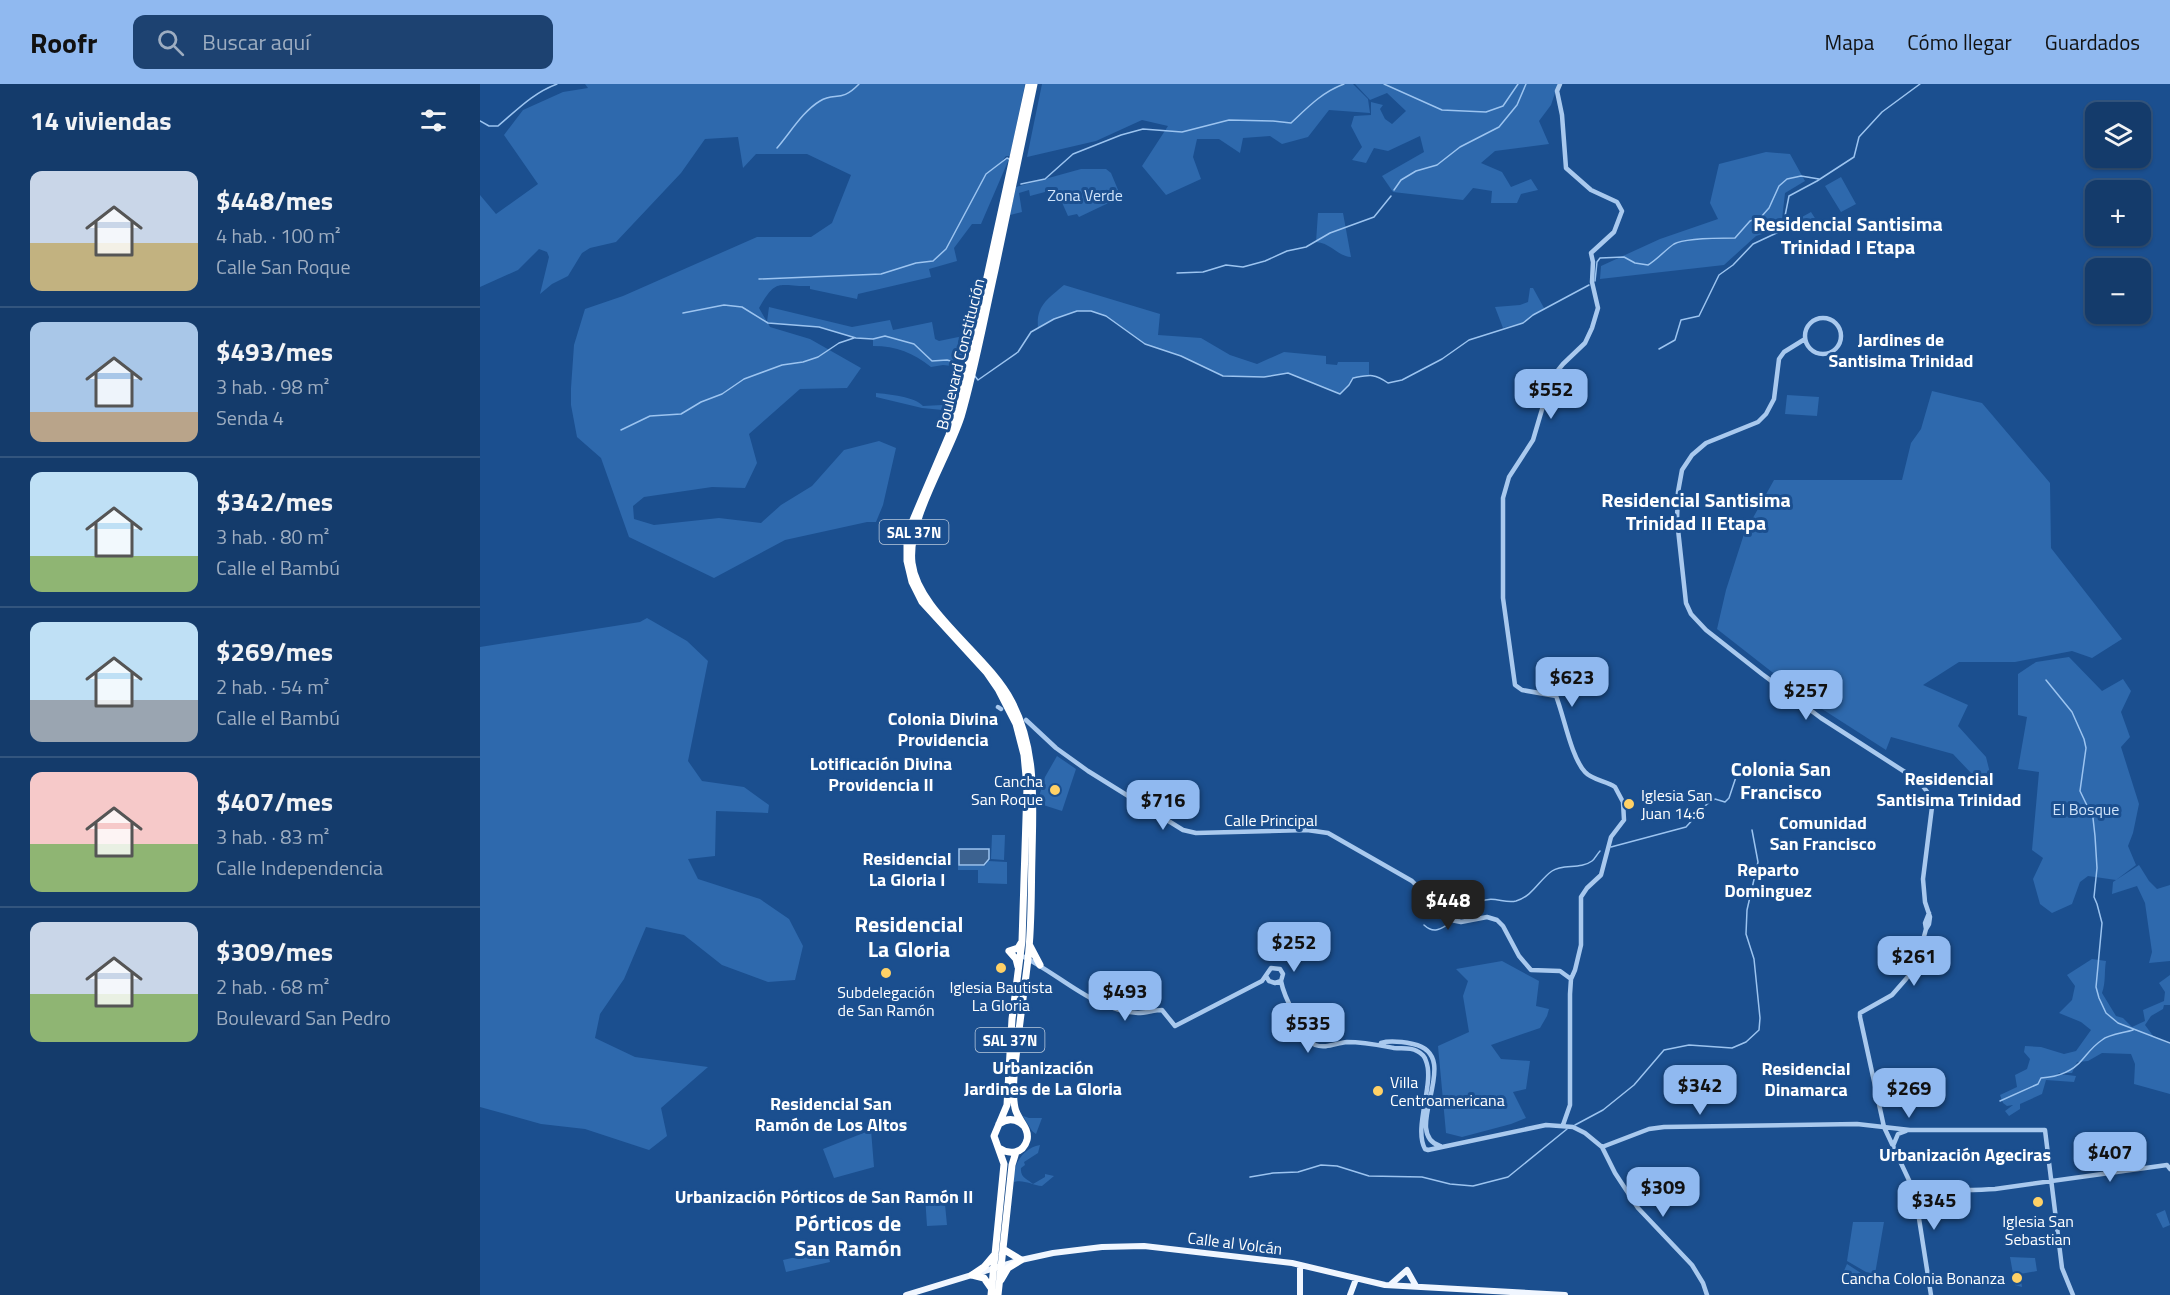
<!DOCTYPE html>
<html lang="es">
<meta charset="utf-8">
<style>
body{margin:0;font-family:"Titillium Web",sans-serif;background:#1d4271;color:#f1f3f6;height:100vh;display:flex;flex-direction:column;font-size:22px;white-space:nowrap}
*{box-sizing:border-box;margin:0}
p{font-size:20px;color:#9dadc1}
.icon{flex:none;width:33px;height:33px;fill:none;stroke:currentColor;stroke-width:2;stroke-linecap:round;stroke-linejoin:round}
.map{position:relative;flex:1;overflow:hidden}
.panel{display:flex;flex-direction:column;background:#143b6b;width:480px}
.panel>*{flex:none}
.buttons{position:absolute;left:1605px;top:18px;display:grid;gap:12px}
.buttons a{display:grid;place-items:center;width:66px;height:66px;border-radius:12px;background:#143b6b;box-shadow:0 2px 4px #0004,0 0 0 2px #33557e;font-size:30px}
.price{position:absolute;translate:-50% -51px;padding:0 14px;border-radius:12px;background:#90b9f0;color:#111;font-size:20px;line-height:39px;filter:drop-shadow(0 2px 3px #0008)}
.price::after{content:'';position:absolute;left:50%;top:36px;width:18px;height:14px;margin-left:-9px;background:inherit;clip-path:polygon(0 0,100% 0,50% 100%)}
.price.selected{background:#222;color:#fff}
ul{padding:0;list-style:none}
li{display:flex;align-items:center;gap:18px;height:150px;padding:0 30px}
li+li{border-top:2px solid #33557e}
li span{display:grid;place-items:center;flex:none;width:168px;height:120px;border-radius:12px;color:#555}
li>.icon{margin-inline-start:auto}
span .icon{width:72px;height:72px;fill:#fffc;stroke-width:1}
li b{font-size:26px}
h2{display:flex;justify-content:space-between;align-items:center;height:72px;padding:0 30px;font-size:26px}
header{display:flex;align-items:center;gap:36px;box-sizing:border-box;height:84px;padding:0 30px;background:#90b9f0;color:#111}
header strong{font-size:28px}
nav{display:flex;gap:33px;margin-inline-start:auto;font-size:21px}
.search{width:420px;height:54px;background:#1d4271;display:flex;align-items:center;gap:15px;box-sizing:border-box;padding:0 21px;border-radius:12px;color:#9dadc1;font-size:22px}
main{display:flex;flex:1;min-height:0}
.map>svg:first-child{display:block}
.green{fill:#2e69ad}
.water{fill:#3c6290;stroke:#9cc4f0;stroke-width:1.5}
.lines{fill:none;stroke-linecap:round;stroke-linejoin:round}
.stream{stroke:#9cc4f0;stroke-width:1.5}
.minor{stroke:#a9c9ee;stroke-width:4.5}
.major{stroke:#f0f6ff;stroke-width:6}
.highway{stroke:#fff;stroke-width:7}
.poi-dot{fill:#ffd166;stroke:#1b4f8f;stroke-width:2}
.labels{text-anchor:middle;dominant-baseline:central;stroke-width:6;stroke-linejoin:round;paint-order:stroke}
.shield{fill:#1b4f8f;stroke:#bbcadd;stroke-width:1.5}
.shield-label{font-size:15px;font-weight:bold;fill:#fff}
.park-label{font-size:16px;fill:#cfe3fa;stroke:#1b4f8f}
.street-label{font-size:16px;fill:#fff;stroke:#1b4f8f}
.poi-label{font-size:16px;fill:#fff;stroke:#1b4f8f}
.neighbourhood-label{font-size:18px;font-weight:bold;fill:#fff;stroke:#1b4f8f}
.quarter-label{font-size:20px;font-weight:bold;fill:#fff;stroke:#1b4f8f}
.district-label{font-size:22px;font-weight:bold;fill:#fff;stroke:#1b4f8f}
</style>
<header>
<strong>Roofr</strong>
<div class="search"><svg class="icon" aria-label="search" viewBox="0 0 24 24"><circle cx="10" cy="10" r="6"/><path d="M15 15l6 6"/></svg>Buscar aquí</div>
<nav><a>Mapa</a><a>Cómo llegar</a><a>Guardados</a></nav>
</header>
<main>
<section class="panel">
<h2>14 viviendas<svg class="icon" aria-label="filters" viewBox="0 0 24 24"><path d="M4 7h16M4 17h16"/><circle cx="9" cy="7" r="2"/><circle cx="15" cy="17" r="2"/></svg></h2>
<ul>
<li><span style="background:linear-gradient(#c9d6e8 60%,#c2b280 0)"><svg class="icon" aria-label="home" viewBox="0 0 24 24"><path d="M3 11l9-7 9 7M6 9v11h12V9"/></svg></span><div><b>$448/mes</b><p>4 hab. · 100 m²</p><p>Calle San Roque</p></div></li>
<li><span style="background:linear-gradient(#a9c7e8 75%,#b9a48a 0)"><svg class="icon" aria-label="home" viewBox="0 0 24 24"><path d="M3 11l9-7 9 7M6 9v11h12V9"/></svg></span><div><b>$493/mes</b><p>3 hab. · 98 m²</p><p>Senda 4</p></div></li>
<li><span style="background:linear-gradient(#bfe0f5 70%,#8fb573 0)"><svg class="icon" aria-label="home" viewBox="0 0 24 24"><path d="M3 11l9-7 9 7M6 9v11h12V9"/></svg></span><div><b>$342/mes</b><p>3 hab. · 80 m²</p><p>Calle el Bambú</p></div></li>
<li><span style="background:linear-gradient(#bfe0f5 65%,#9aa5b1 0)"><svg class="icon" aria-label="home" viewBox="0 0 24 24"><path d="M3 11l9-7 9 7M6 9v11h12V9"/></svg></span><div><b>$269/mes</b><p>2 hab. · 54 m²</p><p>Calle el Bambú</p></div></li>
<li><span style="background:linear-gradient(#f6c9c9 60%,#8fb573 0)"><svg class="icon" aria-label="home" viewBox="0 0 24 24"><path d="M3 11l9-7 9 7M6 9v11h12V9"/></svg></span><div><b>$407/mes</b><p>3 hab. · 83 m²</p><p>Calle Independencia</p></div></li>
<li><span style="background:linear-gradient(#c9d6e8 60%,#8fb573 0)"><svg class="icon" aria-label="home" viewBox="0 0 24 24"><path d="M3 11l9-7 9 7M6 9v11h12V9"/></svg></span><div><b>$309/mes</b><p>2 hab. · 68 m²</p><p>Boulevard San Pedro</p></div></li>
</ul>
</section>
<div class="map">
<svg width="1690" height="1211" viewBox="0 0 1690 1211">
<rect width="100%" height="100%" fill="#1b4f8f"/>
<path class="green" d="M105 0H545L530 72H526L522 77 527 74 529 75 501 140H492L474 164 477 177 449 185 451 193 378 210 377 215 330 205V202C299 203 297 192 279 224L287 238 289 223 372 243 410 236 413 246 452 238 455 255 459 257 488 251 482 283 463 281 451 283C433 269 417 262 393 262V255L376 254 339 243 288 239 290 243 330 255 381 284 367 304 320 305 269 350 277 379 265 404 232 403 164 413 153 422 154 435 174 441 239 434 281 439 301 421 332 402 364 366 399 357 416 364 403 421 396 438H387L305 456 234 494 149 453 121 374 97 353 91 321V304L94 261 105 225 143 212 277 153H331L352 139 371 91 327 70H276L263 84 258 53 225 55 201 89 136 158 110 164 102 169 88 192 72 200 60 210 69 173 67 168 59 165 38 186 0 203V111L16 130 58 100 24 51 43 26 83 8 108 4Z
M562 0H873L888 15 890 29 849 26 828 53 802 60 790 52 763 54 760 69 739 55H717L713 73 721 95 686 111 662 82 688 42 662 36 616 57 547 73Z
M875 0H1078L1071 21 1059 37 1069 60 1015 67 1001 79 1022 88 1031 103 1051 95 1058 106 1041 110 1037 119H1011L1012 107 993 104 983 116 913 108 902 92 944 68 940 52 908 67 894 64 886 79 872 76 882 63 871 42 874 32 891 31V18L903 21 900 25 905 35 912 40 926 27 907 9 890 16Z
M1286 68 1310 70 1325 97 1305 109 1301 144 1276 152 1244 181 1120 195 1121 182 1180 155 1238 135 1230 119 1239 80Z
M601 85H626L631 89 641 113 599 133 597 130 588 132 576 105 550 112 549 106 539 109 542 128 530 131 536 103Z
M1361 93 1376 120 1361 128 1345 102Z
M1331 128 1340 142 1331 148 1322 133Z
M838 129H863L871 173C857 172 851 159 836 158Z
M584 201 680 230 678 251 721 254 750 271 777 280 804 268 846 272V280L857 281 858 278H889V291L873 294 869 301 860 310 808 289 784 293 743 292 701 272 665 260 626 232 611 227H597L574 235 558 244C556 221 568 215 584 201Z
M1050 204H1053L1064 224 1042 239 1023 244 1015 223 1040 221 1048 218Z
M1452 307 1502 319 1570 399 1571 464 1642 555 1612 574 1592 567 1535 578H1479L1443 601 1488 621 1478 642 1506 673 1511 693 1491 689 1473 670 1411 653 1406 666 1328 616 1237 545 1246 506 1264 450 1294 396H1422L1431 359 1441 345Z
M396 309C408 310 436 313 443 322L462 321 474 324 473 327 442 324 396 313Z
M1307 311 1339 313 1337 332 1305 330Z
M167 534 207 557 228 577 208 677 222 697 264 703 289 721 288 729 236 727 235 772 208 775 218 795 280 815 309 835 323 862 315 896 288 898 242 881 204 851 166 843 144 895 120 930 115 954 155 973 228 983 181 1024 187 1052 169 1066 105 1045 61 1040 0 1023V563L160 538Z
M1589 573 1622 607 1643 595 1651 607 1641 628 1650 653 1641 663 1659 720 1653 749 1648 762 1656 781 1636 796 1608 792 1600 798 1592 820 1572 829 1560 820 1553 795 1563 774 1552 766 1559 688 1538 685 1547 633 1538 631V590L1556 578Z
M577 672 596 685 582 727 557 719 565 693Z
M512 751H525L524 776 511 775Z
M508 777 527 778V800L498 799V786H478V782H505Z
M1659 781 1669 797 1677 805 1690 801V877L1669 879 1672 868 1665 819 1657 802 1632 810 1633 798Z
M1612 875 1626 877C1624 889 1626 898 1622 909L1636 932 1643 934 1652 943 1665 937 1663 926 1684 917 1685 908 1679 899 1690 891V921H1684L1683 925 1671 932 1665 941 1674 953 1690 960V1010L1654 1000 1655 980 1651 970 1622 969 1608 977 1597 978 1592 989H1579L1575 992 1579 990 1596 992 1594 998 1566 996 1562 1010 1540 1020V1025L1529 1032 1525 1027 1533 1021 1527 1022 1523 1019 1520 1011 1537 1003 1535 991 1547 985 1550 975 1544 968 1545 962 1561 963 1584 970 1596 967 1611 946 1601 938 1579 929 1592 916 1595 902 1587 891Z
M1022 877 1059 897 1056 922 1069 925 1067 932 1060 944 1011 961 1021 975 1050 977 1046 1005 1033 1008 1046 1034 1031 1040 982 1053 966 1049 958 962 989 948 983 912 988 897 976 885Z
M543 1032 549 1034H562L556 1050 552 1047Z
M391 1046 394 1083 354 1094 343 1065Z
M560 1061 558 1069 544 1078 545 1081 541 1084C540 1094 548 1095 553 1100L565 1093V1090L574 1092 562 1102C552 1101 543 1095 534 1098 532 1081 543 1064 560 1061Z
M464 1110 467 1141 447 1142 445 1112Z
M1685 1126 1690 1141 1683 1144 1676 1130Z
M1373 1138H1404L1395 1190 1386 1188 1367 1177Z
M347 1166 350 1178 306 1188 303 1176Z
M1530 1173 1555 1174 1557 1187 1540 1190 1542 1203 1535 1201Z
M1367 1180 1384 1191 1377 1199 1363 1189Z"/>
<path class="water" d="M479 765H509V775L504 781H479Z"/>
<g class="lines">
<path class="stream" d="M904 0 962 26 1006 28 1023 22 1038 0
M0 37 9 42H18C38 25 53 9 77 0
M297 64C310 49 323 27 340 17 355 8 361 19 379 0
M541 100 565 95 593 70 641 51 663 45 702 48 749 36 793 37 811 39C827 24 842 8 864 0
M914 106 921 96 936 87 957 81 980 63 1019 43 1037 21 1046 0
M697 189 723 188 746 181 763 183 785 177 807 167 826 163 850 149 894 133 911 112
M279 195 401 190 436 179 453 177 466 165 506 90 527 74 529 75
M1115 197 1117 178 1120 174 1144 173 1155 179 1168 181C1178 175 1185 166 1194 160 1204 154 1242 154 1255 154L1270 137 1281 133 1289 124 1299 102 1307 95 1321 92 1339 95
M203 229 244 221 262 223 288 239 339 243 376 254 393 255 405 252 434 260 452 277 467 276 485 281
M1179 265 1195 256 1201 236 1219 232 1239 191 1253 181 1273 160 1305 145V132L1309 112 1337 97 1374 73 1379 53 1402 28 1440 0
M494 291 498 296 538 268 551 248 574 235 597 227H611L626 232 665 260 701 272 743 292 784 293 808 289 860 310 869 301 873 294C889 291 894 289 908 299L922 296 962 275 989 256 1043 239 1053 231 1109 201
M141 346 170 332 201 330 221 318 242 310 264 295 302 281 323 278 338 273 359 259 374 254
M1566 596 1592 628 1604 655 1606 664 1600 707 1613 734 1615 752 1617 784 1614 813 1617 820 1622 839 1616 903 1619 914 1626 929 1638 939 1690 959
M1131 763 1206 743 1227 720 1235 715 1245 718 1249 714 1257 690
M979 835C989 833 991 822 1000 818 1013 811 1024 820 1036 817 1053 812 1059 796 1072 787 1083 779 1100 786 1112 777 1115 775 1117 770 1120 767
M944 841C955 851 961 844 972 838
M1520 1017 1558 1000 1561 994C1576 993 1592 988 1602 976 1609 968 1613 962 1622 956 1629 950 1644 949 1653 946
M1095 1041 1123 1026 1154 1001 1184 966 1209 961 1252 964 1266 958 1279 946 1280 934 1274 875 1266 850 1267 826 1278 778 1272 746
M770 1093 793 1089 818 1088 841 1081 857 1082 889 1092 942 1093 970 1100 993 1102 1028 1093 1087 1045"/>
<path class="minor" d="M1080 0 1077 7 1082 31 1086 84 1111 106 1137 118 1142 127 1134 148 1111 169 1113 178 1112 198 1118 224 1112 244 1105 259 1083 280 1071 295 1053 356 1029 393 1023 414V514L1035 601 1042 606 1076 612C1084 632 1091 673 1105 688 1112 696 1127 697 1135 703L1143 718 1144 736 1131 753 1121 791 1107 804 1101 813V861L1095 886 1091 895 1090 910V1021L1083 1041
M1325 252a18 18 0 1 1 36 0a18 18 0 1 1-36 0Z
M1325 255 1304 268 1299 275 1294 315 1286 330 1278 338 1226 359 1212 371 1202 386 1198 408 1197 436 1206 519 1211 530 1226 546 1282 590 1341 634 1439 697 1448 709 1452 723 1443 795 1445 818 1450 833 1449 840 1446 845 1436 882 1426 895 1412 911 1380 929V933L1404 1043 1435 1109 1451 1211
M518 623 521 625
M546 636 576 664 608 687 703 746 716 749 827 746 848 749 932 797 971 836 981 838 1007 833 1017 836 1023 842 1039 872 1051 886 1080 887 1091 895
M1446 845 1445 839 1449 829
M540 871C580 890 612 926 658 929 666 929 674 926 682 926L695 942 782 897 791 884 800 885 803 890 801 897 795 899 789 897 786 892
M801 897C804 914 823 949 835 961 846 965 856 959 867 958 884 958 898 961 914 964 921 965 930 963 937 967 941 969 945 973 946 977 955 999 933 1044 945 1065L948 1066 1066 1041 1093 1043 1105 1049 1122 1063 1135 1089 1158 1124 1212 1181 1223 1199 1227 1211
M901 959C911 956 923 958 933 960 986 971 919 1049 960 1062
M1413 1062 1418 1050 1426 1047
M1122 1063 1169 1045 1184 1043 1377 1040 1430 1046H1565L1582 1184 1593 1211
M1435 1109C1462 1105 1488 1107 1515 1105L1687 1081 1690 1085"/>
<path class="major" d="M910 1201 927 1186 936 1202
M426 1211 541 1176 573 1169 622 1163 664 1162 812 1179 905 1201 1085 1211
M820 1211V1181
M870 1211 876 1195"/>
<path class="highway" d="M550 862 560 881
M538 883 536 875 529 867 538 864 541 859
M519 1040C527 1034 535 1034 543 1041
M519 1064C529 1071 543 1070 547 1056 550 1044 537 1035 535 1024 531 1005 536 975 538 955 541 928 545 901 548 875 552 840 551 805 552 771 553 719 557 666 532 618 508 571 438 528 432 479 427 436 467 376 481 333 495 285 504 235 515 186 528 124 541 62 554 0
M523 1165 541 1176
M492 1191 504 1183 515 1170
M492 1191 504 1194 511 1204
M521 1196 528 1184 541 1176
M511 1211 524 1080 514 1052 527 1021 532 935 542 857 547 703 544 671 536 640 518 605 507 589 442 518 432 498 427 477V456L430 443 469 351 482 308 549 0
M518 1211 532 1081 536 1068"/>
</g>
<g class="poi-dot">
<circle cx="575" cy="706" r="6"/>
<circle cx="1149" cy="720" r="6"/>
<circle cx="521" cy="884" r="6"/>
<circle cx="406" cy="889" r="6"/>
<circle cx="898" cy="1007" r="6"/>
<circle cx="1558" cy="1118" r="6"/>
<circle cx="1537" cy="1194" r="6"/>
</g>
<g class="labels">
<g class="shield">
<rect x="399.5" y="436" width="69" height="24" rx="4.5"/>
<rect x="495.5" y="944" width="69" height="24" rx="4.5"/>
</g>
<g class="shield-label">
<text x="434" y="448">SAL 37N</text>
<text x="530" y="956">SAL 37N</text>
</g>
<g class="park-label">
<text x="605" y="111">Zona Verde</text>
<text x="1606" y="725">El Bosque</text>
</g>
<g class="street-label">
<text transform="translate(480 270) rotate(-76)">Boulevard Constitución</text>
<text x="791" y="736">Calle Principal</text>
<text transform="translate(755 1159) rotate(7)">Calle al Volcán</text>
</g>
<g class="poi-label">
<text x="563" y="697" text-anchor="end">Cancha<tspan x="563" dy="18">San Roque</tspan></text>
<text x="1161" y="711" text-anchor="start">Iglesia San<tspan x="1161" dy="18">Juan 14:6</tspan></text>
<text x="521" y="903">Iglesia Bautista<tspan x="521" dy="18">La Gloria</tspan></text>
<text x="406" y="908">Subdelegación<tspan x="406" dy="18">de San Ramón</tspan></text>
<text x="910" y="998" text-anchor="start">Villa<tspan x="910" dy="18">Centroamericana</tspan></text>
<text x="1558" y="1137">Iglesia San<tspan x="1558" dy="18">Sebastian</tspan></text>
<text x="1525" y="1194" text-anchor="end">Cancha Colonia Bonanza</text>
</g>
<g class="neighbourhood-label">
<text x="1421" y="255">Jardines de<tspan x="1421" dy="21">Santisima Trinidad</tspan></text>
<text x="463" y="634">Colonia Divina<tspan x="463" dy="21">Providencia</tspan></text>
<text x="401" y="679">Lotificación Divina<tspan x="401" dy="21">Providencia II</tspan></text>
<text x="1469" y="694">Residencial<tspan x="1469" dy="21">Santisima Trinidad</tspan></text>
<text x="1343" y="738">Comunidad<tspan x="1343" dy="21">San Francisco</tspan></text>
<text x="427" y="774">Residencial<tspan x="427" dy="21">La Gloria I</tspan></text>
<text x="1288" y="785">Reparto<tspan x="1288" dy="21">Dominguez</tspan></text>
<text x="563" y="983">Urbanización<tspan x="563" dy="21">Jardines de La Gloria</tspan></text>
<text x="1326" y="984">Residencial<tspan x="1326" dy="21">Dinamarca</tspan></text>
<text x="351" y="1019">Residencial San<tspan x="351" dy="21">Ramón de Los Altos</tspan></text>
<text x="1485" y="1070">Urbanización Ageciras</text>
<text x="344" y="1112">Urbanización Pórticos de San Ramón II</text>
</g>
<g class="quarter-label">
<text x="1368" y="139">Residencial Santisima<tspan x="1368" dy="23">Trinidad I Etapa</tspan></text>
<text x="1216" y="415">Residencial Santisima<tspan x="1216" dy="23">Trinidad II Etapa</tspan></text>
<text x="1301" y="684">Colonia San<tspan x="1301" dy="23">Francisco</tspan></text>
</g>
<g class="district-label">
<text x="429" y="840">Residencial<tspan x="429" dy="25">La Gloria</tspan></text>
<text x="368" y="1139">Pórticos de<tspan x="368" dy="25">San Ramón</tspan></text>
</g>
</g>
</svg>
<div class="buttons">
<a><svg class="icon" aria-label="layers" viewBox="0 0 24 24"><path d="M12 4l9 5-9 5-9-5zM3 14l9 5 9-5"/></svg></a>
<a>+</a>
<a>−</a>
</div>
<b class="price" style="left:1071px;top:336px">$552</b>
<b class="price" style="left:1092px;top:624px">$623</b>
<b class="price" style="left:1326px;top:637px">$257</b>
<b class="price" style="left:683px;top:747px">$716</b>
<b class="price selected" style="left:968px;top:847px">$448</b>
<b class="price" style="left:814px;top:889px">$252</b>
<b class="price" style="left:1434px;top:903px">$261</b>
<b class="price" style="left:645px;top:938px">$493</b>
<b class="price" style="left:828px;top:970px">$535</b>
<b class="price" style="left:1220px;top:1032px">$342</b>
<b class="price" style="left:1429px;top:1035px">$269</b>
<b class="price" style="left:1630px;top:1099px">$407</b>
<b class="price" style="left:1183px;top:1134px">$309</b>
<b class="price" style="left:1454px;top:1147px">$345</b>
</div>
</main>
